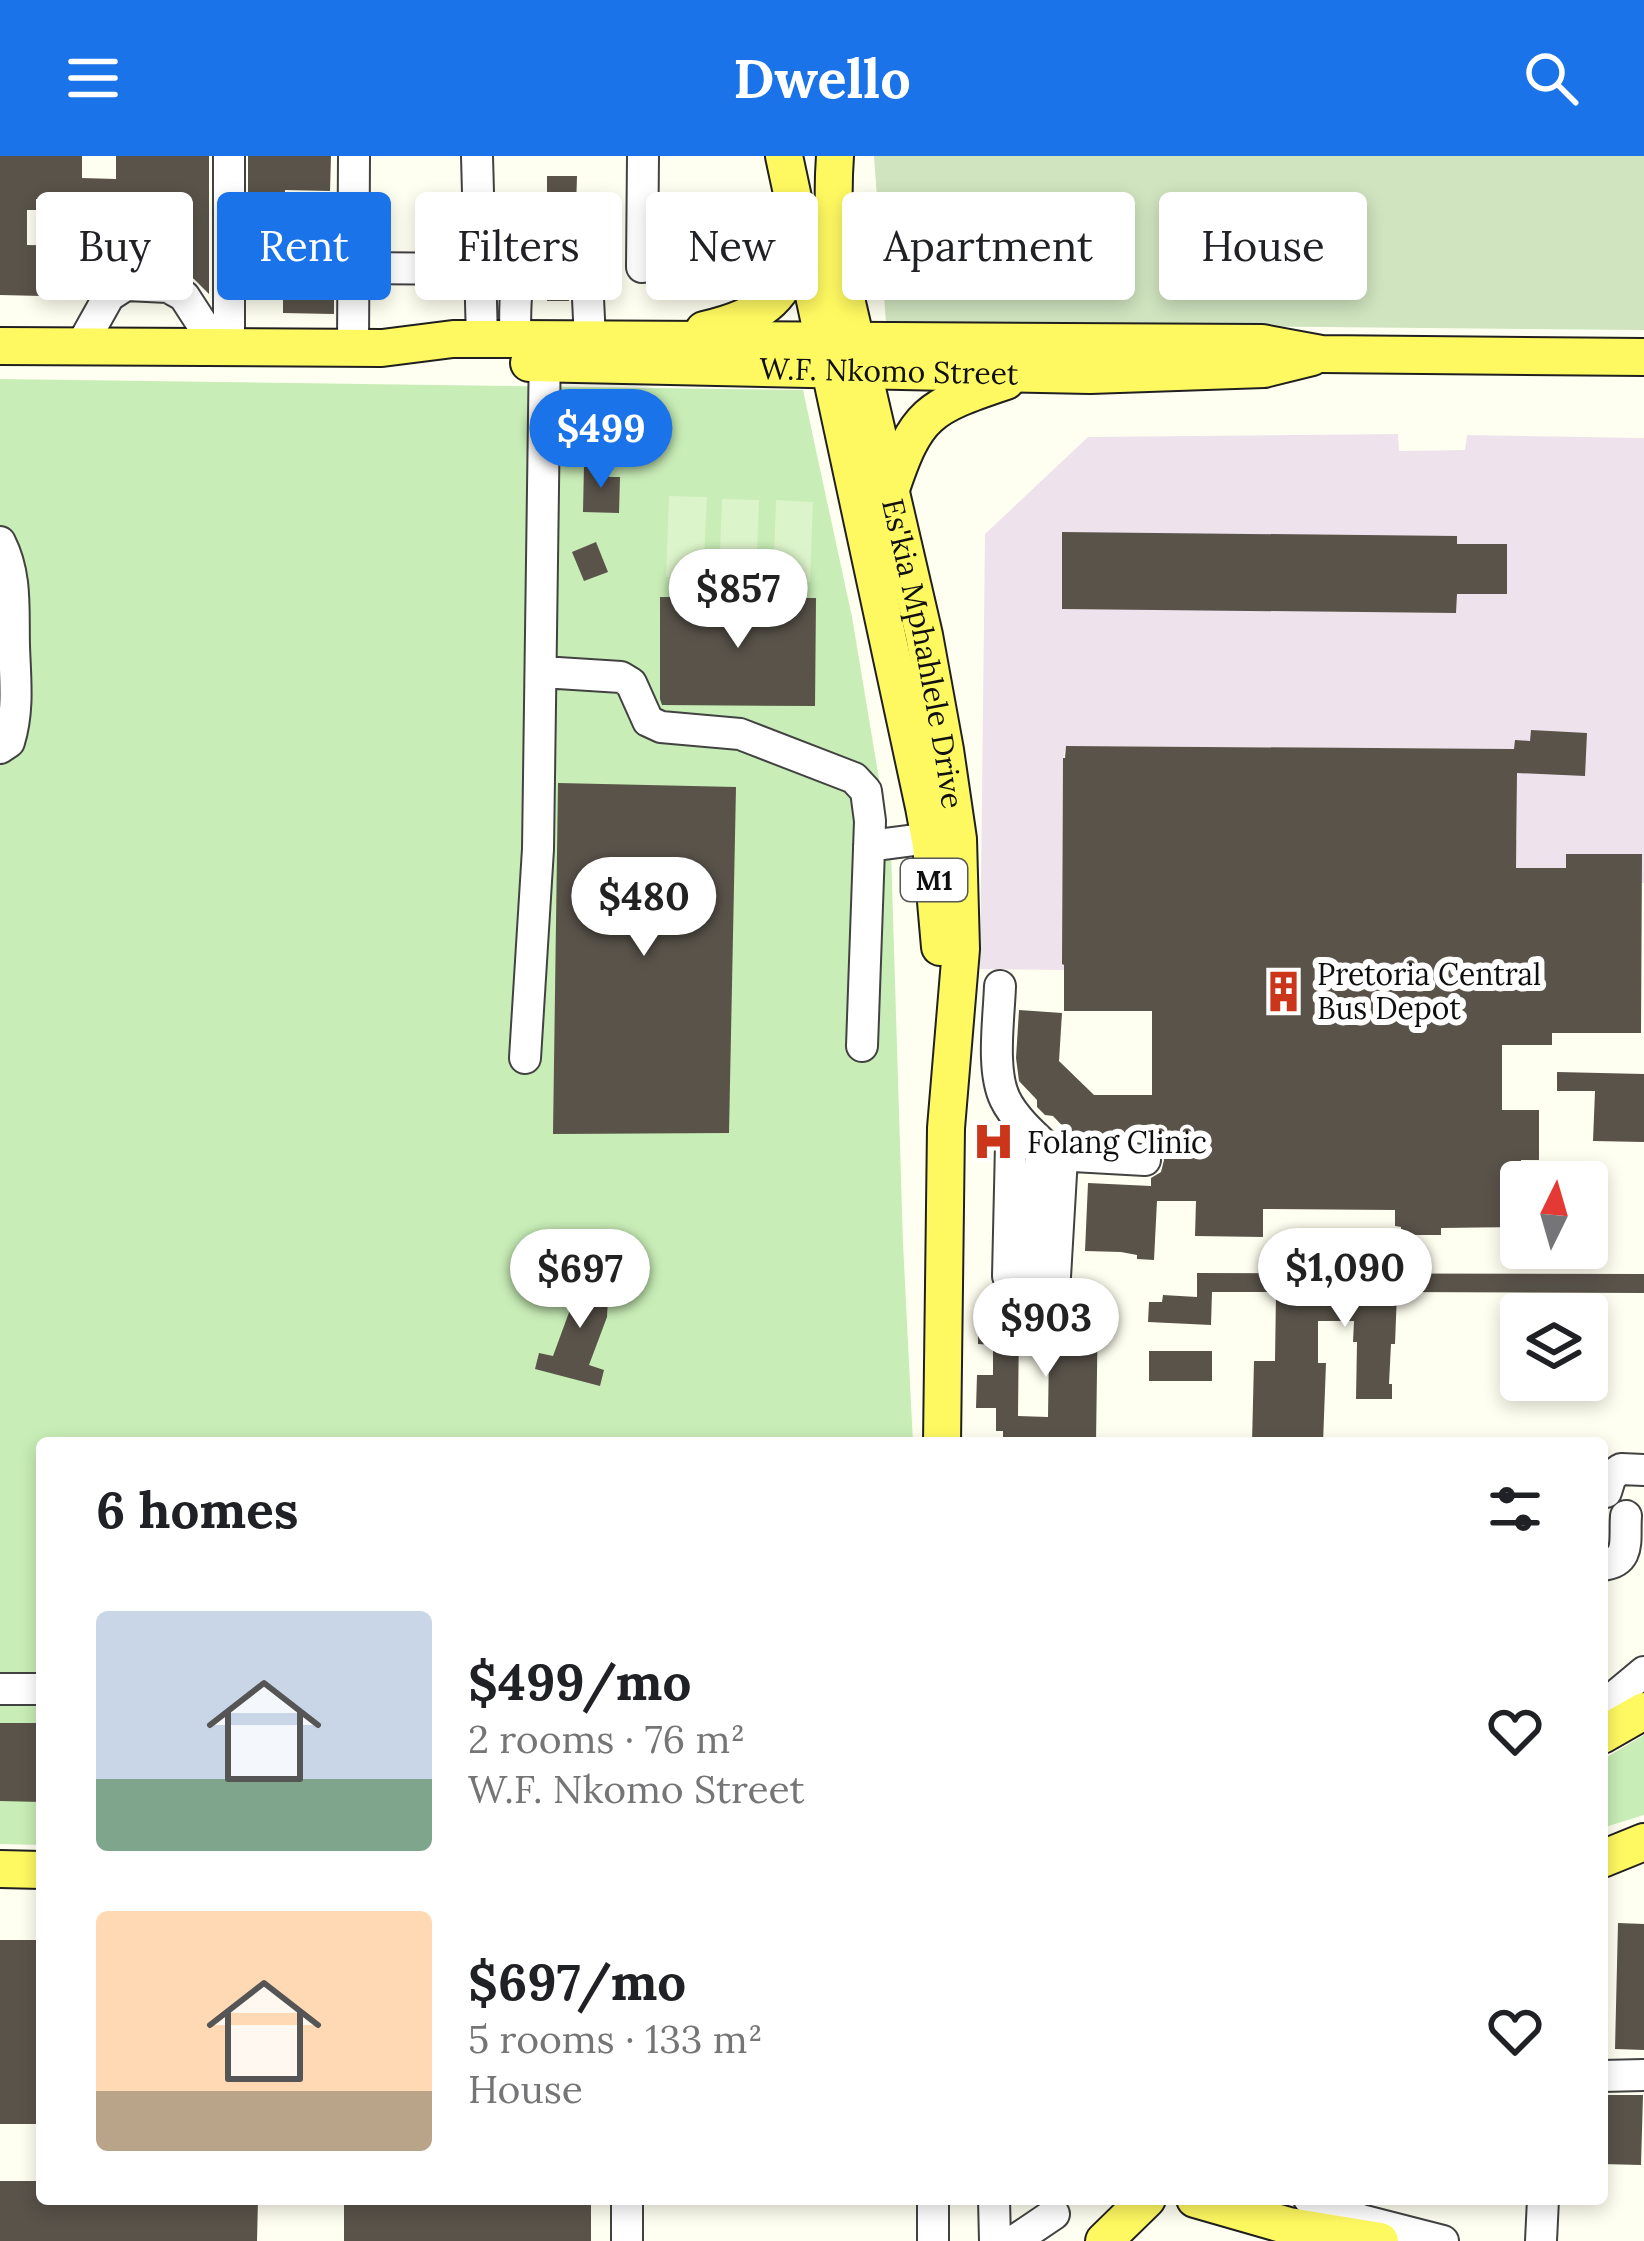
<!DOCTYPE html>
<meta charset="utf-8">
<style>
body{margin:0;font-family:Lora,serif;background:#f6f6f6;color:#202124;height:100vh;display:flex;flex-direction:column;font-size:45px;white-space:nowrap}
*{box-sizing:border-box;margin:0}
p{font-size:39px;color:#757577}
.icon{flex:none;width:66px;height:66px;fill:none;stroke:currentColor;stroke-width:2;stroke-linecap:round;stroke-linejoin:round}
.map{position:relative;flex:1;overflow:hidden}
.side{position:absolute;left:36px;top:1281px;width:1572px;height:768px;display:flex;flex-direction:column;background:#fff;border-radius:12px;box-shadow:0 6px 18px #0003}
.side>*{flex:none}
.banner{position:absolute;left:36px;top:36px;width:1572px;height:108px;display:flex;gap:24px}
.needle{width:78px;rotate:5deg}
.tools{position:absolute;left:1500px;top:1005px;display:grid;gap:24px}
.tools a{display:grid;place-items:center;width:108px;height:108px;border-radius:12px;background:#fff;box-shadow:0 6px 18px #0003;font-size:60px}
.price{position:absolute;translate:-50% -102px;padding:0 27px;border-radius:42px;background:#fff;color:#222;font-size:39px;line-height:78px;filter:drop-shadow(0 3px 6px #0008)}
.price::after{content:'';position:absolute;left:50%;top:72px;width:36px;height:27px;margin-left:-18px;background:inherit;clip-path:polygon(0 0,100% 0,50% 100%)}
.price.active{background:#1a73e8;color:#fff}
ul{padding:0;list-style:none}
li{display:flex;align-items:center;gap:36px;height:300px;padding:0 60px}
li span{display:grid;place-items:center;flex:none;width:336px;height:240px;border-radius:12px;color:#555}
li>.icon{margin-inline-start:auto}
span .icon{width:144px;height:144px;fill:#fffc;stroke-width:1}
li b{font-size:51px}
h2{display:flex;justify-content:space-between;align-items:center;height:144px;padding:0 60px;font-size:51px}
.pill{padding:0 42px;border-radius:12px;background:#fff;box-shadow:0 6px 18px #0003;font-size:42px;line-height:108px}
.pill.active{background:#1a73e8;color:#fff}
header{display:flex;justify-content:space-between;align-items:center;height:156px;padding:0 60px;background:#1a73e8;color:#fff;font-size:54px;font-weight:700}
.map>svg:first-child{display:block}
.industrial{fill:#eee3ed}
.green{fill:#c8edb6}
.cemetery{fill:#d0e4bf}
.pitch{fill:#dcf4c9}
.building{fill:#59534a;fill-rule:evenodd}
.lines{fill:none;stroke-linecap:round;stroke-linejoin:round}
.minor-casing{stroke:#424242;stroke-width:34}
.major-casing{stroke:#202020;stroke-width:40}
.minor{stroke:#fff;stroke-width:30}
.major{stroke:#fff961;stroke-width:36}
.labels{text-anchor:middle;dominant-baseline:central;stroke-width:12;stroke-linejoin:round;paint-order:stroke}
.shield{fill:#fff;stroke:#575757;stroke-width:3}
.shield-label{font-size:27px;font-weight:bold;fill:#0f0f0f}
.street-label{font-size:30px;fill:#0f0f0f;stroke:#fff}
.poi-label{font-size:30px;fill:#0f0f0f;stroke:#fff;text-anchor:start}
</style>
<header><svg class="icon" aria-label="menu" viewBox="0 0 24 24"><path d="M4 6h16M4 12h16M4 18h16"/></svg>Dwello<svg class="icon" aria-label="search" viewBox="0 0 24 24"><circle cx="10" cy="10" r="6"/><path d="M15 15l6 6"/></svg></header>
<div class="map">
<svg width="1644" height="2085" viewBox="0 0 1644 2085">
<rect width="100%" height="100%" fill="#fffff1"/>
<path class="industrial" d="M1398 278 1399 295 1465 294 1467 279 1644 282V727H1641V698H1567L1566 712H1503L1517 683V612L1504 593 1066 590 1063 603 1062 808 1064 809V814L980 813 985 378 1088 281Z"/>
<path class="green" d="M0 223 803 234 852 461 891 695 903 1087 913 1287H42V1689L0 1688Z
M1644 1579V1659L1602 1672V1604Z"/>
<path class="cemetery" d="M874 0H1644V174L886 167Z"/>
<path class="pitch" d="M669 340 707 341 703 422 666 421Z
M722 343 759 344 756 425 719 423Z
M776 344 813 346 810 426 773 425Z"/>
<path class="building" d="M0 0H82V22L116 23V0H209V138L194 123 177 114 127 110 115 113 98 124 83 141 0 139ZM36 43 83 44 82 90 27 89V54H36Z
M248 0H331L330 35 285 34 284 116 334 117V158L283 157V140H248Z
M547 20H577L576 53H612V68H598L583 63 570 67 566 81 557 68 541 67V59L504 58 505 36H547Z
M566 88 569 145H547V109L564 95Z
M584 310H609V321H620L619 357 583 356Z
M1062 376 1457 380V388H1507V438H1457L1456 457 1062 453Z
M596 386 608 416 584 425 572 396Z
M660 441 816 442 815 550 662 549 660 543Z
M1531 574 1587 577 1585 620 1517 617 1516 712H1566V698H1642L1641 877H1552V889H1502V954H1539V1004H1521V1059H1518V1071L1441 1072V1079H1401V1071L1395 1070V1054L1263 1053V1081L1195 1080 1196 1045H1157L1154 1104 1137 1103V1099L1121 1096 1085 1095 1088 1027 1151 1030V1022L1161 1016 1164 1004 1162 994 1151 986V982L1072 980 1053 960 1045 959 1037 951V944L1019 925 1016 902 1019 854 1062 857 1059 905 1094 939H1152V855H1064V809L1062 808 1063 602H1065L1066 590 1514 593 1515 584 1530 585Z
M558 627 736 631 729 977 553 978Z
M1557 916 1644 918V986L1593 985 1595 935H1557Z
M593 1113 596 1122 601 1120 608 1142 607 1161 589 1209 604 1214 600 1230 535 1213 539 1197 553 1200 571 1151 562 1123Z
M1197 1117 1644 1118V1137L1397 1136 1395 1188H1391L1389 1228H1392V1243H1356L1357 1186H1353L1354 1165H1318V1207H1326L1323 1287H1252L1254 1205H1275L1276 1136H1212L1211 1169 1148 1166 1149 1146H1162L1163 1139 1197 1141Z
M1064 1143 1098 1144 1096 1287H1003V1275H996V1252H976L977 1219H993V1189L978 1188V1163L1019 1164 1018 1260 1048 1261 1049 1193H1063Z
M1149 1195H1212V1225H1149Z
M0 1567H42V1646L0 1645Z
M1618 1767 1644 1768V1894L1615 1893Z
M0 1784H40V1968H0Z
M1602 1939H1643L1641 2009 1602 2008Z
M0 2025H42V2043H258L257 2085H0Z
M344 2043H591V2085H344Z"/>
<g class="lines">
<defs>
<path id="minor" d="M477 0 482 183
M585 82 590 183
M642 111 643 0
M354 112 479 113
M515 183C516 148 510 102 547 85
M81 190 109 140 126 129 168 131 184 140 217 191
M229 191V0
M353 192 354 0
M0 386C17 419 13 454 14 490 15 522 19 554 9 586L0 592
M542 516 621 521 631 527 648 565 661 571 740 578 854 622 866 635 870 665 862 890
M869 690 930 682
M1000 830C999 862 991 914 1005 943 1015 964 1038 983 1055 999L1145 1004
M525 902 538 693 545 189
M1008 1120 1011 989
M1033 1121 1042 987
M1055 1121 1062 1001
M1606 1336 1611 1320 1621 1313 1644 1314
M1602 1409C1632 1406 1624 1383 1626 1360
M0 1533H42
M1602 1551 1644 1516
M1602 1920 1644 1919
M994 2043 995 2085
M1309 2043 1361 2064 1443 2085
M627 2085V2043
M933 2085V2043
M1014 2085 1054 2058
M1541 2085 1543 2043"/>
<g id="major">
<path d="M784 0 924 651 931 689 940 791"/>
<path id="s1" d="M835 0C832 41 834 80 841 121L924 479 945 594 958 683 961 793 946 972 942 1287"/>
<path d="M704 174C761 161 794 141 796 77"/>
<path d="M0 190 382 192 453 183H515L1262 187 1321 198 1644 201"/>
<path id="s2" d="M529 207 1090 219 1264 213 1312 201"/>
<path d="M890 336C916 257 928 251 1006 225"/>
<path d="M1602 1579 1644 1555"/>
<path d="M1602 1703 1644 1686"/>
<path d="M0 1713 42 1714"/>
<path d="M1195 2043 1289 2070 1380 2085"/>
<path d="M1104 2085 1147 2043"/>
</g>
</defs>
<use href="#minor" class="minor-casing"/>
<use href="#major" class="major-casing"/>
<use href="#minor" class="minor"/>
<use href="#major" class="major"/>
</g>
<defs>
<symbol id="building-bare" viewBox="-9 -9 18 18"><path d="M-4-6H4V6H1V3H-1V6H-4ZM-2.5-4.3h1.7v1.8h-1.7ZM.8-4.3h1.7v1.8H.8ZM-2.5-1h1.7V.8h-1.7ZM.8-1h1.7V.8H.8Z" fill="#cb361a" stroke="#fff" stroke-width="2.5" paint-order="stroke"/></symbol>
<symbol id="hospital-bare" viewBox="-9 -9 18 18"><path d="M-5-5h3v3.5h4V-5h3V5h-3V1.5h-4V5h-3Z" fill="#cb361a" stroke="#fff" stroke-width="2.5" paint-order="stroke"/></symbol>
</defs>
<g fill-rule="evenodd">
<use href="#building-bare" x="1254" y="806" width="59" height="59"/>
<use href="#hospital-bare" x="964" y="956" width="59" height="59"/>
</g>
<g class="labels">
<rect class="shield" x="901" y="703" width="66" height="42" rx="9"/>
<g class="shield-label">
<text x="934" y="724">M1</text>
</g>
<g class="street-label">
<text stroke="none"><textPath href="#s2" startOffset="360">W.F. Nkomo Street</textPath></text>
<text stroke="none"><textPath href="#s1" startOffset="507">Es'kia Mphahlele Drive</textPath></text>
</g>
<g class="poi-label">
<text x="1317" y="818">Pretoria Central<tspan x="1317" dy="34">Bus Depot</tspan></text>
<text x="1027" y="986">Folang Clinic</text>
</g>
</g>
</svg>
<div class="tools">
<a><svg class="needle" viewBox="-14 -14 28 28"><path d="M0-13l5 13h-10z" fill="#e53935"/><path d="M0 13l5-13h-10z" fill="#757577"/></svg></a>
<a><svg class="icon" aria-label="layers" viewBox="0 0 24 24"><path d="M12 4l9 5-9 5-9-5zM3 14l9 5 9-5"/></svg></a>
</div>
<b class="price active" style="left:601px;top:335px">$499</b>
<b class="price" style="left:738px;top:495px">$857</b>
<b class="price" style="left:644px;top:803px">$480</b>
<b class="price" style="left:1345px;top:1174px">$1,090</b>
<b class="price" style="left:580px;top:1175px">$697</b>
<b class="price" style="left:1046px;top:1224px">$903</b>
<div class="banner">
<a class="pill">Buy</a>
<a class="pill active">Rent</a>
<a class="pill">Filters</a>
<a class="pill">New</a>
<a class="pill">Apartment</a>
<a class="pill">House</a>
</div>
<section class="side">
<h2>6 homes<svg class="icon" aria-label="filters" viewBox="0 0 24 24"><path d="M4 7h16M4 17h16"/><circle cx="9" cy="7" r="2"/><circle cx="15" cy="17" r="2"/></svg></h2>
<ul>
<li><span style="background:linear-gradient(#c9d6e8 70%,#7fa58c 0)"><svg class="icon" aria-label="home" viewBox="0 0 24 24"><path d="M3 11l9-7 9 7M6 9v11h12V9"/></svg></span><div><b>$499/mo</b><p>2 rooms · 76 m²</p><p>W.F. Nkomo Street</p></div><svg class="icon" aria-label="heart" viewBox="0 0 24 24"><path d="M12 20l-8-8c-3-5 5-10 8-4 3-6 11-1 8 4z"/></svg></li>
<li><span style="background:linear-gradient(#ffd9b3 75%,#b9a48a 0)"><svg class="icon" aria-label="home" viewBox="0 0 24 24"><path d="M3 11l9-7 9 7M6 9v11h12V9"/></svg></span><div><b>$697/mo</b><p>5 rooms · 133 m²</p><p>House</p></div><svg class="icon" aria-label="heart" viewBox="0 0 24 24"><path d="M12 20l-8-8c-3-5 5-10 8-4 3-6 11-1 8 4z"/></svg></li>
</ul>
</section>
</div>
